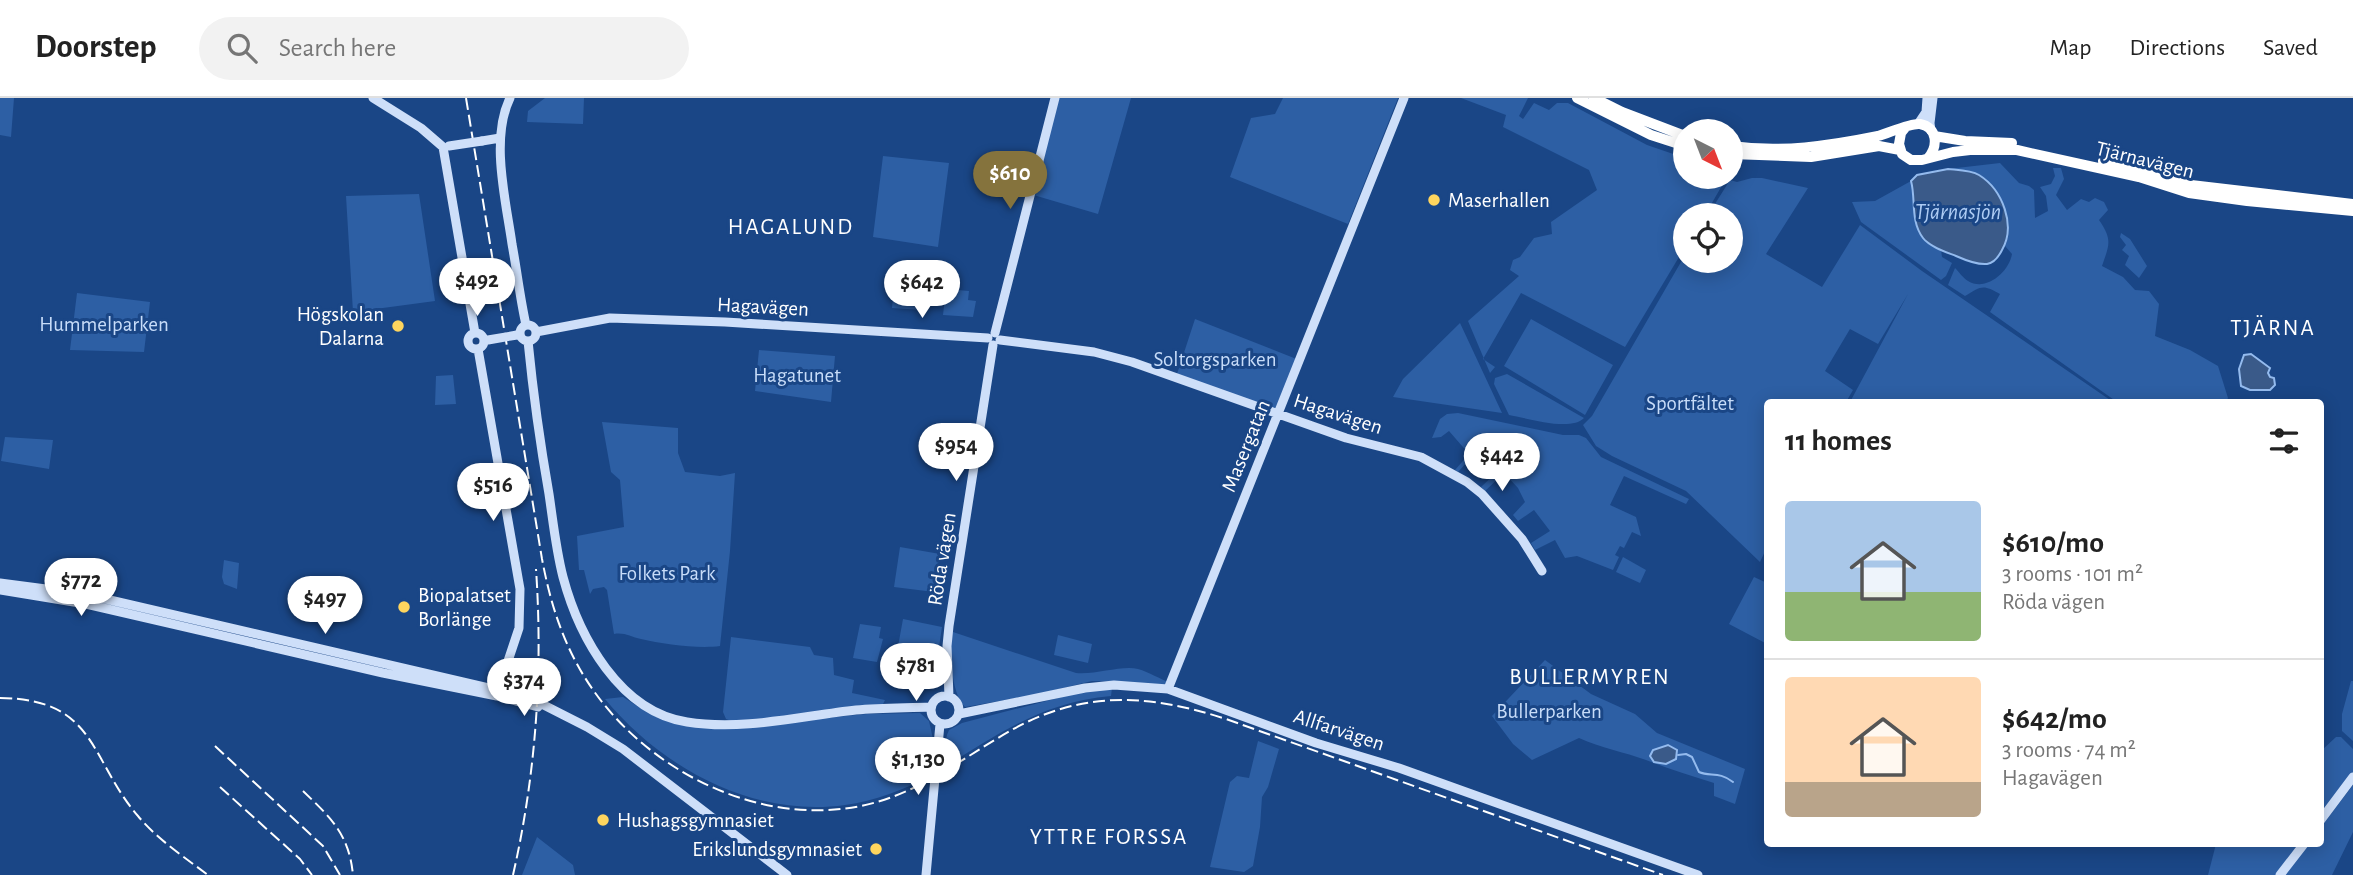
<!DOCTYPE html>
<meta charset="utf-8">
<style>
body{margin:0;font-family:"Alegreya Sans",sans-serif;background:#f2f2f2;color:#222;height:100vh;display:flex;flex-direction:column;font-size:26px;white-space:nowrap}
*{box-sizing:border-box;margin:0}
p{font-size:23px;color:#767676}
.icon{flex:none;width:38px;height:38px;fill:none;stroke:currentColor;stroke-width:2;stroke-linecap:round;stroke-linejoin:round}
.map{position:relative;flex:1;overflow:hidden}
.drawer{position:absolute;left:1764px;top:301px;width:560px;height:448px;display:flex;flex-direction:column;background:#fff;border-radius:7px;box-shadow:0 4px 18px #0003}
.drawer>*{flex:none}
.needle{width:46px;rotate:138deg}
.buttons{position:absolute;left:1673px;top:21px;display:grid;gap:14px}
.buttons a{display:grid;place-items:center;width:70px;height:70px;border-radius:50%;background:#fff;box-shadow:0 4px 18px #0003;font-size:35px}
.price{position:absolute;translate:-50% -60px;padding:0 16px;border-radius:24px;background:#fff;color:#222;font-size:23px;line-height:46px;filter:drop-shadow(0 2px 4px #0008)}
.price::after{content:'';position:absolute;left:50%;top:42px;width:21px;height:16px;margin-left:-10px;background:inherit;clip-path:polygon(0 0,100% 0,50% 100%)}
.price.active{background:#85733d;color:#fff}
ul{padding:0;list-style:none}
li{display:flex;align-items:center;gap:21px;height:175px;padding:0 21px}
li+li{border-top:2px solid #e0e0e0}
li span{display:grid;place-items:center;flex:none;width:196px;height:140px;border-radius:7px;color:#555}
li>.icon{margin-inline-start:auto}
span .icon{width:84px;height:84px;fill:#fffc;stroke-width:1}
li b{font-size:30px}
h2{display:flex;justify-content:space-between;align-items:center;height:84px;padding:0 21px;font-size:30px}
header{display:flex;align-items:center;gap:42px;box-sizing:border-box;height:98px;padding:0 35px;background:#fff;border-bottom:2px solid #e0e0e0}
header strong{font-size:33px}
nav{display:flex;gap:38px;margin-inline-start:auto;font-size:24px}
.search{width:490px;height:63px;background:#f2f2f2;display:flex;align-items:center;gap:18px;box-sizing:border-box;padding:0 24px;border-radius:38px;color:#767676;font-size:26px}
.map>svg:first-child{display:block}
.green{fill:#2d5fa4}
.water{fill:#3a5a89;stroke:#94bbee;stroke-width:2}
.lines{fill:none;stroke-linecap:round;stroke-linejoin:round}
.stream{stroke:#94bbee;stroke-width:2}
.secondary{stroke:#cedff9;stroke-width:9}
.highway{stroke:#fff;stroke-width:10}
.rail{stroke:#fff;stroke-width:2;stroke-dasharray:12 5;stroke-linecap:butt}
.secondary-bridge{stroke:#cedff9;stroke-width:9}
.poi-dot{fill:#fed55e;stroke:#1a4686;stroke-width:2.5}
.labels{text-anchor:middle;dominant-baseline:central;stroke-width:6;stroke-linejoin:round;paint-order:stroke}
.street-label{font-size:21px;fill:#fff;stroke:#1a4686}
.poi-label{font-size:21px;fill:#fff;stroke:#1a4686;text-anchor:start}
.park-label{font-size:21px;fill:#c7dcf9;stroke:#1a4686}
.water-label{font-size:23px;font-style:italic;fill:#adcbf3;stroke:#1a4686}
.neighbourhood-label{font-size:23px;letter-spacing:2px;fill:#fff;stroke:#1a4686}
</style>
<header>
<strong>Doorstep</strong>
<div class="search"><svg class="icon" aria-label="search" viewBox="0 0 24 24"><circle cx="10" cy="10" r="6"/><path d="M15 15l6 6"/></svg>Search here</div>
<nav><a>Map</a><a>Directions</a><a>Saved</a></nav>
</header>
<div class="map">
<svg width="2353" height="777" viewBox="0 0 2353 777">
<rect width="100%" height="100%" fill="#1a4686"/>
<path class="green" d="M0 0H14L11 39 0 37Z
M545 0H584L583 26 527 24 528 13Z
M1055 0H1131L1098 116 1030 96Z
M1283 0H1398L1348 126 1230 79 1251 20 1275 16Z
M1461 0H1528L1519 18 1523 21 1534 5 1549 12 1557 5H1568L1647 47 1685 60V79H1717L1724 84 1705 117H1685V149L1625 249 1521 195 1483 261 1495 269 1490 275 1468 223 1519 178 1510 172 1513 162 1520 159 1534 140 1552 136 1551 124 1597 92 1589 72 1503 29 1506 17Z
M883 58 949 65 938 149 873 139Z
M2000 65 2019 85 2029 88 2034 92 2035 120 2048 113 2046 98 2040 89 2051 86 2055 78 2053 70H2061L2064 81 2056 97 2067 112 2081 101 2089 104 2095 100 2104 104 2108 112 2099 122C2113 142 2109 147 2102 168L2123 179 2135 192 2149 193 2159 206 2155 238 2190 252 2218 268 2228 300 2226 304H2117L1990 214 2000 196C1983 186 1981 188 1965 198L1948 187 1955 170C1959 174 1963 180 1968 183 1986 194 2009 174 2012 156L2005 148C2017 126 1999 85 1976 75 1967 72 1957 72 1948 71Z
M1752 80H1762L1808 90 1766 156 1822 189 1860 127 1922 173 2113 304H1850L1908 196 1878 246 1850 231 1825 273 1853 292 1846 304H1768L1767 449 1760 464 1686 393 1612 358 1596 348 1583 327 1592 318 1685 157V163H1731V117H1708L1730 82 1737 84Z
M1911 83 1914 119 1923 140 1941 152 1942 159 1952 165 1946 178 1941 182 1861 124 1852 104 1875 103Z
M419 96 435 203 353 214 346 98Z
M2121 135 2130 141 2147 168 2139 180 2125 167 2129 158 2122 152 2126 147 2120 139Z
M895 175 925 178 922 212 892 210Z
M946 191 969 193 968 202 976 203 973 219 943 217Z
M77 195 150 204 144 254 70 252Z
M1195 221 1299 262 1279 315 1176 279Z
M1531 221 1613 267 1585 317 1504 268Z
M1460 225 1502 315 1393 299 1403 281Z
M759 252 835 258 831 304 755 293Z
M1507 276 1584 320C1571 334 1527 320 1509 317L1494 286 1495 280Z
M453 277 456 306 435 307 436 278Z
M1458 315 1563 337H1579L1586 340 1601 359 1689 401 1686 406 1624 378 1610 407 1636 419 1641 438 1632 434 1624 450 1620 448 1615 457 1619 459 1613 472 1577 458 1565 460 1555 442 1535 452 1531 445 1550 433 1534 412 1518 423 1513 417 1525 404 1518 390 1504 375 1485 393 1481 389 1498 373 1478 352 1458 374 1455 372 1469 356 1449 333 1441 339 1432 340 1440 321 1447 316Z
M602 324 678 330V355L685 374 720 378 735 375 730 453 720 548C698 551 663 546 641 541 631 539 624 534 614 536L607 492 604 489 593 491 590 496 584 472H579L577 438 624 429 620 382 611 374Z
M5 339 53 342 49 371 1 363Z
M900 449 940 456 934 494 894 489Z
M1623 459 1646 472 1640 485 1616 474Z
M224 462 239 465 237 491 224 486 222 479Z
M1754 479 1767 485V546L1729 526Z
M903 521 942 529 935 575 899 568 900 566 895 565Z
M860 526 881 529 879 540 883 541 877 564 853 560Z
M950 533 1076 575C1096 577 1122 567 1138 571 1149 574 1160 581 1170 585L1165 590 1135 584 1092 583 1034 597 965 609C950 594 951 554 950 533Z
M1058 537 1092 546 1088 565 1054 557Z
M731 539 810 549 814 557 833 560 834 577 854 582 852 595 885 602 882 608 737 625 726 621 723 614Z
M1545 562 1591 596 1635 616 1657 635 1745 671 1735 706 1714 698V685C1691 678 1669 671 1646 662 1624 654 1601 650 1579 640L1532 662 1513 646 1492 618Z
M2351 583H2353V643L2342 633V616Z
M1112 590 1111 598C1043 604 997 636 940 672L947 637 949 632 962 625 1073 596Z
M623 599C655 620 674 629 712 630L867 616 920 615 929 623 933 641 930 678C903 692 875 703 845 707 753 720 662 670 605 601Z
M2336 639H2341L2353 651V674L2321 719V653Z
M1258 643 1279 651 1268 689 1262 699 1260 729 1253 768 1244 774 1210 769 1230 684 1237 678 1249 680Z
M2353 687V734L2332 777H2284L2307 746H2320L2321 729Z
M537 739 573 767 575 777H522Z
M2216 746H2301L2278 777H2208Z"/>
<path class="water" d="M1948 71C1957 72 1971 72 1979 77 2003 92 2016 128 2002 152 1999 158 1994 165 1987 166 1977 167 1965 162 1956 158 1946 154 1930 149 1923 140 1910 123 1916 101 1911 83L1917 77Z
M2251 256 2270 270 2268 275 2270 279 2274 280 2275 287 2270 292H2250L2241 288 2239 271 2244 257Z
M1668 647 1677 652 1676 661 1666 666 1654 664 1650 658 1653 652Z"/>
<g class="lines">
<path class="stream" d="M1678 657 1686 656 1692 659 1699 674C1710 679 1719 673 1733 684"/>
<path class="secondary" d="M373 0 421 30 443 49 475 235
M510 0C490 41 506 103 512 146 517 173 520 200 526 227
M1918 26 1926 14 1927 0
M1931 33 1930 25 1933 0
M482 43 500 40
M520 235a8 8 0 1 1 16 0a8 8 0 1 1-16 0Z
M536 234 610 220 725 224 988 240
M468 243a8 8 0 1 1 16 0a8 8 0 1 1-16 0Z
M995 235 1055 0
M1000 242 1094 254 1132 264 1346 340 1421 359 1467 384 1482 396 1522 441 1542 473
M528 243C533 294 540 345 549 396 553 423 556 452 563 479 579 539 620 614 687 624 743 633 801 618 856 612 880 610 905 610 930 609
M478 251 520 491 519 530 497 596
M0 485 84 496 528 599 587 629 623 651 787 777
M0 492 86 506 383 575 497 598 538 609
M1168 591 1404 0
M931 612a14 14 0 1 1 28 0a14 14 0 1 1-28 0Z
M949 599 947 548 949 528 993 247
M959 616 1085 590 1114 587 1168 591 1316 645 1399 670 1698 777
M2320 723 2353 679
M926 777 940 626
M2280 777 2304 746"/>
<path class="highway" d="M1577 0 1651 37 1685 48
M1594 0 1622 14 1685 38
M1905 30 1901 35 1899 46 1902 56 1911 62H1922L1953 54 1970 52H2017L2139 79 2189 95 2247 103 2353 113
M1934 38 1965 43 2012 45
M1731 48C1781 55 1829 48 1878 38 1889 35 1910 25 1920 26 1938 29 1938 49 1928 60
M1731 56 1811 59 1879 48 1900 52
M2103 63 2191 87 2353 106"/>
<path class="rail" d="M466 0 542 461C549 498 559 533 577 566 632 668 762 737 877 704 922 691 958 664 998 640 1075 592 1143 594 1226 621L1663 777
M0 600C97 601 89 661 138 718 157 741 184 759 208 777
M215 648 323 748 340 777
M220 689 300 761 312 777
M303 693C331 720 349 736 353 777
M513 777C536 676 543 574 536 471"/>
<path class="secondary-bridge" d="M449 48 482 43
M488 242 517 237"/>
</g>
<g class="poi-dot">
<circle cx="1434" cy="102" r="7"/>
<circle cx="398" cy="228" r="7"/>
<circle cx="404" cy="509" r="7"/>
<circle cx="603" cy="722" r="7"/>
<circle cx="876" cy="751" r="7"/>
</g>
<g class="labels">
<g class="street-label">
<text transform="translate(2145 62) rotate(14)">Tjärnavägen</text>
<text transform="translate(763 209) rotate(3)">Hagavägen</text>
<text transform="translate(1338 316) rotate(18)">Hagavägen</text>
<text transform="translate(1246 348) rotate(-68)">Masergatan</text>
<text transform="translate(942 461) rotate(-81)">Röda vägen</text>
<text transform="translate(1339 632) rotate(18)">Allfarvägen</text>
</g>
<g class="poi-label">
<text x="1448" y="102">Maserhallen</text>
<text x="384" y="216" text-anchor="end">Högskolan<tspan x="384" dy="24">Dalarna</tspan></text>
<text x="418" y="497">Biopalatset<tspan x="418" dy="24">Borlänge</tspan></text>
<text x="617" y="722">Hushagsgymnasiet</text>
<text x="862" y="751" text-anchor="end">Erikslundsgymnasiet</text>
</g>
<g class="park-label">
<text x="104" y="226">Hummelparken</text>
<text x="1215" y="261">Soltorgsparken</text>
<text x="797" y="277">Hagatunet</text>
<text x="1690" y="305">Sportfältet</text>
<text x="667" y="475">Folkets Park</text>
<text x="1549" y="613">Bullerparken</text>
</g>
<g class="water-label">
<text x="1958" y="114">Tjärnasjön</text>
</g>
<g class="neighbourhood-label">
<text x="791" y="129">HAGALUND</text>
<text x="2273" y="230">TJÄRNA</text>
<text x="1590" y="579">BULLERMYREN</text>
<text x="1109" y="739">YTTRE FORSSA</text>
</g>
</g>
</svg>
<div class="buttons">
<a><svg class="needle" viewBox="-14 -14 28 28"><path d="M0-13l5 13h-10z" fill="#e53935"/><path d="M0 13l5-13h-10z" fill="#767676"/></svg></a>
<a><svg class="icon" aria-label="locate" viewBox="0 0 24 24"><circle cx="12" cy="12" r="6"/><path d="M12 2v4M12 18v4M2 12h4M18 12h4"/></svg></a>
</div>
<b class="price active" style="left:1010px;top:113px">$610</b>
<b class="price" style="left:477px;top:220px">$492</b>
<b class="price" style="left:922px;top:222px">$642</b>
<b class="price" style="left:956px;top:385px">$954</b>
<b class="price" style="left:1502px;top:395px">$442</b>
<b class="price" style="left:493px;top:425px">$516</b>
<b class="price" style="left:81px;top:520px">$772</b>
<b class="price" style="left:325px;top:538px">$497</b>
<b class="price" style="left:916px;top:605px">$781</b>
<b class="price" style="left:524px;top:620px">$374</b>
<b class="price" style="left:918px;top:699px">$1,130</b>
<section class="drawer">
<h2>11 homes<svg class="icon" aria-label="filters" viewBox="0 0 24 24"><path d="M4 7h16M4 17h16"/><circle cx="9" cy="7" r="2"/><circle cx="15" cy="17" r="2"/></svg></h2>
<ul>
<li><span style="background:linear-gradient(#a9c7e8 65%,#8fb573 0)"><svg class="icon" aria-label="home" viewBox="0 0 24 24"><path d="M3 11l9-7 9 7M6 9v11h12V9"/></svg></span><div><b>$610/mo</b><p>3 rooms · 101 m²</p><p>Röda vägen</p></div></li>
<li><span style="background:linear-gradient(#ffd9b3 75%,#b9a48a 0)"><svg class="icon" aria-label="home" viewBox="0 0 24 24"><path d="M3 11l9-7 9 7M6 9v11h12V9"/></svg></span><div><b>$642/mo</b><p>3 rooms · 74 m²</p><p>Hagavägen</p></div></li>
</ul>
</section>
</div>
